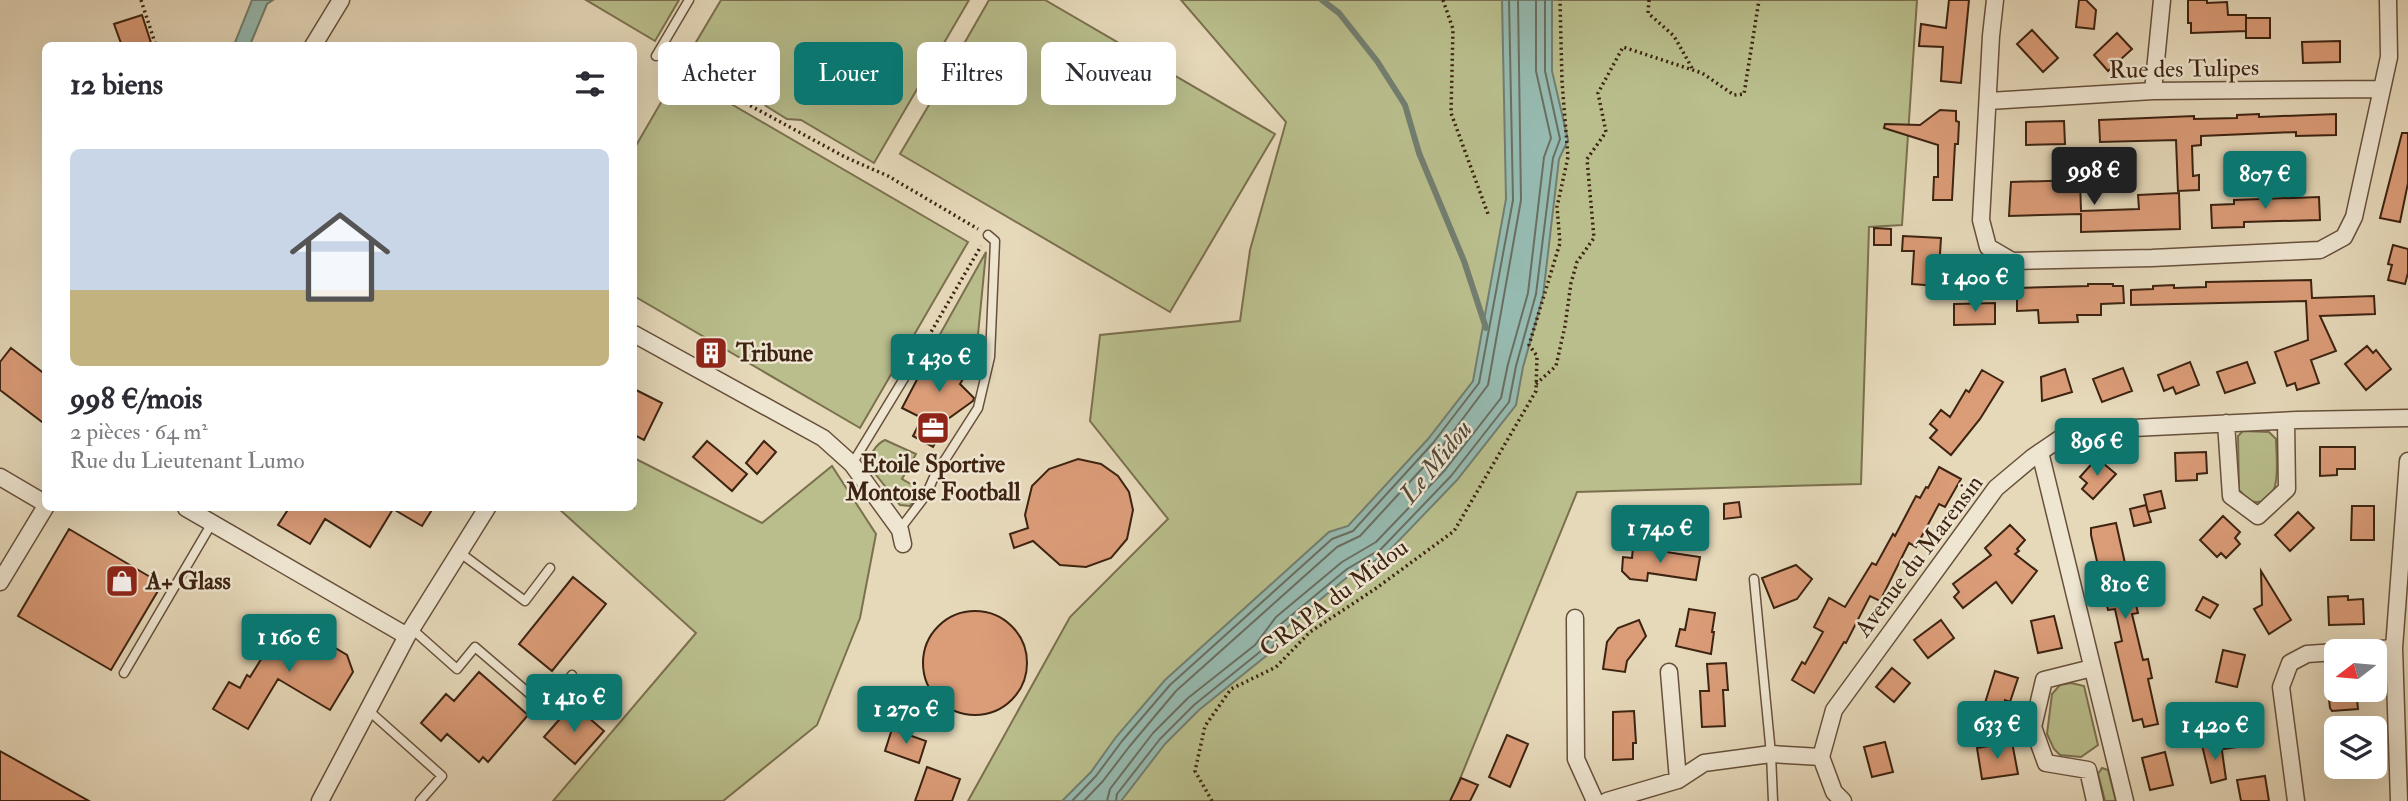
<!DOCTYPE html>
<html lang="fr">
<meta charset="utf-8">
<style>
body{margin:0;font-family:"IM FELL Double Pica",serif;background:#f2f2f3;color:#2b2b33;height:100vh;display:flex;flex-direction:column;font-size:26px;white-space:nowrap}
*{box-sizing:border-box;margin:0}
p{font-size:23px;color:#7c7c81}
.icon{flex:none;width:38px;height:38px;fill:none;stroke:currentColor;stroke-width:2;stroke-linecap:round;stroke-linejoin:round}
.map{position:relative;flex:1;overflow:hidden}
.sheet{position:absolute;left:42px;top:42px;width:595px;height:469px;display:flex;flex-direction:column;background:#fff;border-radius:10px;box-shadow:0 7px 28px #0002}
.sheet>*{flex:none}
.top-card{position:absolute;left:658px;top:42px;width:665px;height:63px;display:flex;gap:14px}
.needle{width:46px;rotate:254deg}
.tools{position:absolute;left:2324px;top:639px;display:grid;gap:14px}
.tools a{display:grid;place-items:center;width:63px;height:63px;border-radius:10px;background:#fff;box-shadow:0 7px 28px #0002;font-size:35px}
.price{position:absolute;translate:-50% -60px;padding:0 16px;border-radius:7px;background:#0f766e;color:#fff;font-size:23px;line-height:46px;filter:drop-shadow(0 2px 4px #0008)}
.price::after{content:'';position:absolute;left:50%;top:42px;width:21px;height:16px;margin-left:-10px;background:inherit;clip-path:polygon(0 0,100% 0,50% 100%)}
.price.selected{background:#222;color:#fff}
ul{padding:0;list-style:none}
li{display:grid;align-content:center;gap:14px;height:371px;padding:0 28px}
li+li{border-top:2px solid #e1e1e2}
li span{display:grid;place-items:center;height:217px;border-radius:10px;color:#555}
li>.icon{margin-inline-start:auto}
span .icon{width:126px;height:126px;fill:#fffc;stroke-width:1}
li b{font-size:30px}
h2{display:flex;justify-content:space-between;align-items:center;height:84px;padding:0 28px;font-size:30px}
.pill{padding:0 24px;border-radius:10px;background:#fff;box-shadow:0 7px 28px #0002;font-size:24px;line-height:63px}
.pill.selected{background:#0f766e;color:#fff}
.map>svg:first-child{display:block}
.green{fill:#b9be8c;stroke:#7b704e;stroke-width:2}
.water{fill:#96bab0;stroke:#727e70;stroke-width:2}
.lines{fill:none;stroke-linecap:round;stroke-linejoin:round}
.shore{stroke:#6a6e60;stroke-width:2}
.stream{stroke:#727e70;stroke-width:6}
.building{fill:#db9c78;stroke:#3d2311;stroke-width:2}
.lane-casing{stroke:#67503b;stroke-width:11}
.street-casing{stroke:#67503b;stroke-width:19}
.path{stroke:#3d2311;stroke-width:3.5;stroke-dasharray:2 3.5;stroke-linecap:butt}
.lane{stroke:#efe6d2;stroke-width:8}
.street{stroke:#efe6d2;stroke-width:16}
.labels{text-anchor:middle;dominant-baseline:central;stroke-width:5;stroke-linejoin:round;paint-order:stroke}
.street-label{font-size:24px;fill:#3d2311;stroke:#efe6d2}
.poi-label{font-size:24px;font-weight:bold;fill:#3d2311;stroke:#efe6d2;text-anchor:start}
.water-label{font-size:26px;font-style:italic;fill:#534939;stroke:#efe6d2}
</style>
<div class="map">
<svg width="2408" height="801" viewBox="0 0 2408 801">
<rect width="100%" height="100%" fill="#e6d9ba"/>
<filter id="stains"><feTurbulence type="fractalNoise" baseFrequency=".00286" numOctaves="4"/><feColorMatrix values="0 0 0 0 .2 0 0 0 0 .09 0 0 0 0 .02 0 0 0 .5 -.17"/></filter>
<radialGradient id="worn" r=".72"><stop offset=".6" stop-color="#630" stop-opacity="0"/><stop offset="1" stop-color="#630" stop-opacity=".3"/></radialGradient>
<path class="green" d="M586 0H679L655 41Z
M721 0H969L874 163 801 120 787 119 766 106 758 95 689 54Z
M989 0H1045L1275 134 1170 312 900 154 939 88 940 71 950 53 965 42Z
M1181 0H1917L1902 225 1869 227 1861 484 1577 492 1451 801H968L1070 617 1168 519 1090 421 1100 335 1240 321 1250 250 1286 122Z
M678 73 968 242 860 428 634 296V149Z
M986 252 976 355 939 336Z
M2243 431 2269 432 2276 439C2276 460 2285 510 2249 501L2239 490 2238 436Z
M885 440 916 454 902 479 919 489 920 494 910 506 900 505 869 466C869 455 876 444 885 440Z
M634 458 762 523 832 466 876 534 860 618 817 725 723 801H553L696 633 558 508H634Z
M2071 683 2084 686 2098 745 2081 757 2060 755 2054 749 2047 734 2052 694 2060 685Z
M2102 768 2108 770 2116 801H2105L2098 774Z"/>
<path class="water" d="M252 0H273L267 4 250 45H234Z
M1502 0H1552V71L1568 140 1559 159 1543 296 1523 367 1516 405 1457 480 1385 555 1351 574 1285 629 1266 656 1199 710 1165 744 1121 801H1062L1091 772 1116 737 1165 680 1329 532 1348 526 1428 439 1473 381 1506 199Z"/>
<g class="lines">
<path class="shore" d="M1072 801 1096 776 1122 741 1170 685 1332 539 1353 531 1433 443 1479 383 1513 200 1509 0
M1084 801 1103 781 1129 747 1176 691 1337 547 1360 536 1440 449 1488 385 1521 200 1518 0
M1107 801 1110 789 1153 733 1188 698 1255 645 1276 617 1342 562 1376 542 1445 470 1501 398 1508 364 1528 293 1544 157 1551 138 1536 71V0
M1116 801 1117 794 1160 739 1194 705 1261 651 1281 624 1347 569 1381 549 1451 476 1509 402 1516 366 1536 294 1553 158 1560 139 1545 71V0"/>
<path class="stream" d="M1322 0 1339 13 1377 61 1405 105 1419 153 1464 261 1486 328"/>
</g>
<path class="building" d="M1949 0H1969L1961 83 1941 81 1943 47 1919 46 1921 24 1946 28Z
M2079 0H2086L2096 10 2094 29 2076 27Z
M2188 0H2207V3L2227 2 2228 15H2246V31L2191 33V23H2188Z
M142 15 152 46H122L114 24Z
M2246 18H2270V38H2246Z
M2032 30 2058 58 2043 72 2017 44Z
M2117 33 2132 49 2108 71 2094 55Z
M2340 41V62L2303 63 2302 42Z
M1940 110 1956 111V121L1959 122 1958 144H1955L1952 200H1933L1934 177H1938V145L1884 128 1885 124 1920 125Z
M2259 114V117L2336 114V135L2296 136V132L2201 136V145L2192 146 2193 176 2199 175V190L2178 191 2176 140 2100 142 2099 120 2194 116V119L2237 118V115Z
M2064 121 2065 144 2026 145V122Z
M2402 133H2408V183L2400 222 2380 218Z
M2080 180 2081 211 2139 209 2138 195 2179 193 2180 229 2081 232V214L2009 216 2011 182Z
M2319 197 2320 220 2244 222V227L2212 228 2211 205 2234 204V200Z
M1874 228 1891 229V245H1874Z
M1903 236 1941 238 1938 286 1912 284 1914 251H1902Z
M2393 245 2408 249V273L2405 284 2388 280 2392 265 2388 264Z
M2311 280 2312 298 2374 296 2375 314 2320 316 2336 351 2311 360 2319 383 2297 390 2295 383 2287 386 2275 352 2308 340 2306 301 2131 305V290L2153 289V286L2174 285V288L2206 287V282Z
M2088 284H2113V286H2123L2124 303 2101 304V315H2077L2078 322 2039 323 2038 310 2017 311V288L2088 286Z
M1995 303V324L1954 325V304Z
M2367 346 2373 353 2376 350 2391 369 2366 390 2345 364Z
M11 348 46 375V425L0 390V362Z
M955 348 975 359 960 384 974 398 973 401 948 419 933 447 913 436 922 418 902 408 921 372 917 370 926 354 946 364Z
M2190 362 2199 385 2176 394 2173 387 2164 391 2158 375Z
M2247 362 2255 383 2225 393 2217 372Z
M2123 368 2132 391 2102 402 2093 379Z
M2065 369 2072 392 2042 401 2041 377Z
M1982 370 2003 382 1980 419 1951 455 1930 438 1937 430 1930 424 1941 410 1950 417 1966 390 1969 392Z
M634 389 662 403 644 440 634 435Z
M707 441 747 474 732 491 693 457Z
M764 441 776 452 757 474 746 463Z
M2320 447H2355V469H2337V475L2320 476Z
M2206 452 2207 473 2197 474V480L2176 481 2175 453Z
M2097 458 2116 474 2093 499 2082 489 2087 483 2080 477Z
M1078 459 1101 464 1118 476 1129 492 1133 510 1127 539 1111 558 1086 567 1060 565 1033 541 1014 548 1010 534 1028 528 1025 515 1032 486 1049 469Z
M1939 467 1961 479 1945 507 1939 504 1916 547 1909 543 1880 601 1870 596 1846 643 1844 642 1814 693 1792 680 1802 662 1805 664 1823 632 1814 627 1829 598 1845 607 1872 563 1876 565 1893 534 1895 536 1916 496 1920 498 1926 487 1928 488Z
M2161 491 2165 508 2148 512 2144 495Z
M1739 502 1741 517 1724 519V504Z
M2146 505 2151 522 2134 526 2130 509Z
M2352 506H2374V540H2351Z
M289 508H433L422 526 393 509 370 547 325 519 310 544 278 525Z
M2298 512 2314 528 2290 551 2275 535Z
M2223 516 2240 532 2235 538 2240 544 2226 558 2221 553 2217 557 2200 540Z
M2116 523 2129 581 2135 580 2140 605H2136L2138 613 2132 614 2143 660 2148 659 2152 678 2148 679 2158 724 2144 727 2142 719 2133 721 2115 643 2122 641 2115 609 2108 610 2091 535V528Z
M2010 525 2025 540 2017 549 2019 551 2015 554 2037 571 2012 603 1996 582 1963 608 1954 597 1959 592 1953 584 1991 555 1985 548Z
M69 529 162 584 111 670 18 616Z
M1633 547 1700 557 1696 580 1648 573 1647 581 1630 579 1622 571 1623 557 1632 558Z
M1796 565 1812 579 1797 599 1774 608 1762 578Z
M2261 571 2291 620 2269 634 2254 609 2262 605Z
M573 577 606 604 552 671 519 644Z
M2348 596V600L2363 599 2364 624 2329 625 2328 597Z
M2203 597 2218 605 2210 618 2196 610Z
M1689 609 1715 613 1712 632H1714L1711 654 1676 646 1680 629 1685 630Z
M923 663a52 52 0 1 1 104 0a52 52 0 1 1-104 0Z
M2054 616 2062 648 2038 653 2031 621Z
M286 619 347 655 353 672 330 710 278 679 248 729 213 709 229 682 240 688 247 675 250 677Z
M1639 620 1646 636 1627 661 1625 672 1603 669 1607 642 1618 628Z
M1941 620 1954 638 1928 658 1914 640Z
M2223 650 2245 655 2237 687 2216 682Z
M1726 663 1728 690H1723L1725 726 1702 727 1700 691H1709L1707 664Z
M1892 668 1910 683 1894 702 1876 687Z
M1995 671 2018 678 2010 702 2005 700 2003 708 1985 703Z
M479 672 528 715 488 762 483 757 479 762 447 734 441 741 421 723 446 694 454 701Z
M2328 690H2356L2358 709 2332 711 2330 708Z
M573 704 604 731 575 764 544 737Z
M1634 711 1636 743H1633V759L1613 760V712Z
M2256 712 2259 736 2251 737 2252 745 2223 749 2219 716Z
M892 729 926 741 919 763 885 751Z
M1507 735 1528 744 1510 787 1489 777Z
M1885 742 1893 772 1872 777 1864 747Z
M2012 742 2018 774 1982 779 1977 748Z
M2221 744 2226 779 2211 783 2202 745Z
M0 751 89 801H0Z
M2165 752 2173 785 2150 790 2142 758Z
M927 767 960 779 952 801H915Z
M2265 776 2269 801H2241L2237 780Z
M1461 778 1478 785 1470 801H1450Z"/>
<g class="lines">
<defs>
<path id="lane" d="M656 56 689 0
M852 464 917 357
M900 529 926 495 934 477 978 408 990 357 995 241 988 235
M459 552 525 601 550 568
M1754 579 1771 754 1773 801
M412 629 457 669 475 647 545 707 572 675
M124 673 212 523
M368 710 442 776 420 801"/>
<path id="street" d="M1995 0 1991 36 1981 220 1988 247 2012 261 2152 258 2320 250 2344 237 2354 217 2389 57 2388 0
M313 46 341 0
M2153 91 2162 0
M1989 101 2153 91 2381 89
M634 334 823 438 852 464 900 530 903 544
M2226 423 2231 496 2258 516 2287 489 2286 421
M2040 452 2125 801
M0 477 46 504
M186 508 407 636 487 508
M0 582 46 506
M1575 618 1576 759 1595 801
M2349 651 2394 648
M2092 668 2044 680 2033 727 2046 763 2088 770 2095 801
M1669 672 1678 780
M1821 757 1834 710 1996 488 2033 457 2071 431 2297 420 2408 418
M1821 757 1834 792 1843 801
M320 801 407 636
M1607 801 1678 780 1704 763 1771 754 1821 757
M2296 801 2281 687 2290 663 2307 654 2336 652
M2399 801 2394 648 2408 461"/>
</defs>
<use href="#lane" class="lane-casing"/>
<use href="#street" class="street-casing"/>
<path class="path" d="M141 0 156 46
M1443 0 1453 29 1451 113 1488 214
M1649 0 1648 13 1674 36 1692 68
M668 61 845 157 888 176 978 229
M923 346 981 246
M1536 384 1556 366 1565 326 1571 283 1577 262 1594 238 1587 159 1606 132 1598 93 1623 47 1702 73 1734 95 1744 94 1759 0
M1212 801 1195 771 1205 726 1231 689 1276 667 1310 632 1375 589 1454 531 1536 391 1537 356 1529 345 1560 243 1557 207 1568 157 1562 82 1560 0"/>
<use href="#lane" class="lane"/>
<use href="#street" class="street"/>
</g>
<defs>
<symbol id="building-square" viewBox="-11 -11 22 22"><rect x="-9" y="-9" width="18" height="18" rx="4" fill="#8f2418" stroke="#efe6d2"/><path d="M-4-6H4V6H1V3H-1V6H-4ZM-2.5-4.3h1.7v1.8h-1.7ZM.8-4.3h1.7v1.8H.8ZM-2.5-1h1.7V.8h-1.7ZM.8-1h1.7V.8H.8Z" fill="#fff"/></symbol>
<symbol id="office-square" viewBox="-11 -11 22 22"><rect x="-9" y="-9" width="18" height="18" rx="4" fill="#8f2418" stroke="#efe6d2"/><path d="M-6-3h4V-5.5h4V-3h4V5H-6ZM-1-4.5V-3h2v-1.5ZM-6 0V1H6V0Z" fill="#fff"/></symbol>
<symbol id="shop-square" viewBox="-11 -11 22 22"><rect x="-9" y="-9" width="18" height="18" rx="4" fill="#8f2418" stroke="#efe6d2"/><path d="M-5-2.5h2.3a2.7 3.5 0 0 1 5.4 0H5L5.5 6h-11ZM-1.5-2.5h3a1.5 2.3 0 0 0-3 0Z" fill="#fff"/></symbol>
</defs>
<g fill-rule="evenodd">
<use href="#building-square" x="692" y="334" width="38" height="38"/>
<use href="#office-square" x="914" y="409" width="38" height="38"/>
<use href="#shop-square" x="103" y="562" width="38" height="38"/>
</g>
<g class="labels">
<g class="street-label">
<text transform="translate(2184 69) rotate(-1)">Rue des Tulipes</text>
<text transform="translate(1919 556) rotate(-53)">Avenue du Marensin</text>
<text transform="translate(1334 598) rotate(-37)">CRAPA du Midou</text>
</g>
<g class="poi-label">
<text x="736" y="353">Tribune</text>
<text x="933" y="464" text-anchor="middle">Etoile Sportive<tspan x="933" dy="28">Montoise Football</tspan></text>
<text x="146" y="581">A+ Glass</text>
</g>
<g class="water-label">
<text transform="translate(1436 462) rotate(-51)">Le Midou</text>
</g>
</g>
<rect width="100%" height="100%" filter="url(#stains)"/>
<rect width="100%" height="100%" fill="url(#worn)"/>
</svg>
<div class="tools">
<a><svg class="needle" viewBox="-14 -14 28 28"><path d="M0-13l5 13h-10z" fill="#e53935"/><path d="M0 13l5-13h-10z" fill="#7c7c81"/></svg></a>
<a><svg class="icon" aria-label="layers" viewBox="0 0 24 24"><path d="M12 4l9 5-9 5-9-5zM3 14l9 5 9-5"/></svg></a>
</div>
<b class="price selected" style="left:2094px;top:207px">998 €</b>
<b class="price" style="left:2265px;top:211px">807 €</b>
<b class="price" style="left:1975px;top:314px">1 400 €</b>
<b class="price" style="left:939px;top:394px">1 430 €</b>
<b class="price" style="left:2097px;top:478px">896 €</b>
<b class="price" style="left:1660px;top:565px">1 740 €</b>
<b class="price" style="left:2125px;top:621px">810 €</b>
<b class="price" style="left:289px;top:674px">1 160 €</b>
<b class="price" style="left:574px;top:734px">1 410 €</b>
<b class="price" style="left:906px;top:746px">1 270 €</b>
<b class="price" style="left:1997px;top:761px">633 €</b>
<b class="price" style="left:2215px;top:762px">1 420 €</b>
<div class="top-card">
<a class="pill">Acheter</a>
<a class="pill selected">Louer</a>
<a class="pill">Filtres</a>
<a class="pill">Nouveau</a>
</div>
<section class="sheet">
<h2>12 biens<svg class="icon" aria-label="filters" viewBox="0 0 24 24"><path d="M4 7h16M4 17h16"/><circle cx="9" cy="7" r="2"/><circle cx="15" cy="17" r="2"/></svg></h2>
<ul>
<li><span style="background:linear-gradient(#c9d6e8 65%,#c2b280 0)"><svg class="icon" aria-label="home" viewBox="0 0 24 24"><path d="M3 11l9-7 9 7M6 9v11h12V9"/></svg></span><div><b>998 €/mois</b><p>2 pièces · 64 m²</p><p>Rue du Lieutenant Lumo</p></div></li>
</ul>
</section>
</div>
